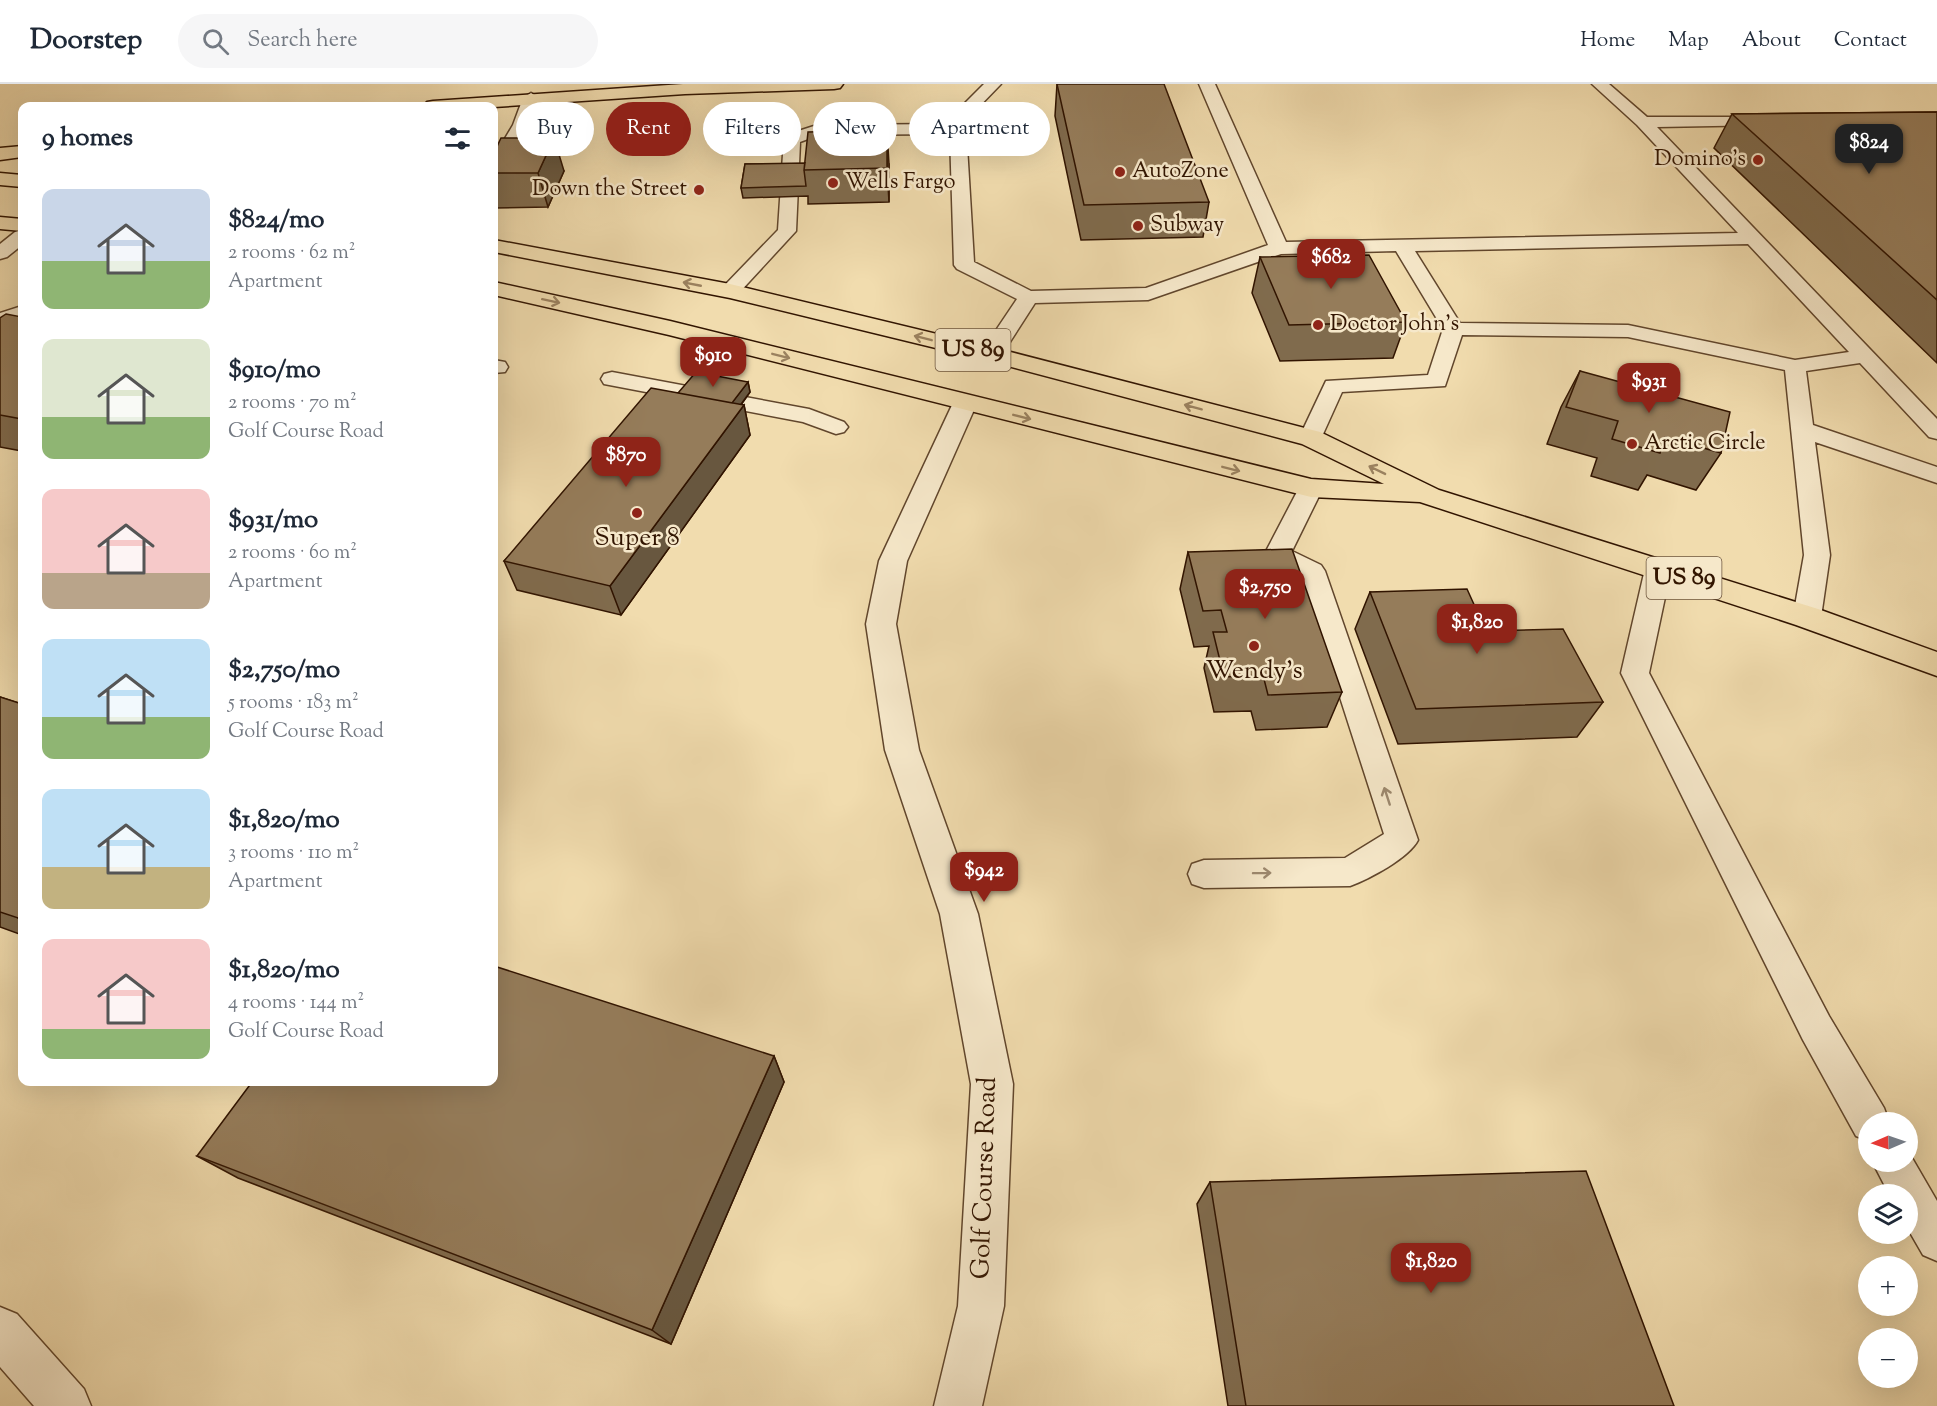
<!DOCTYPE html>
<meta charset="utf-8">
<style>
body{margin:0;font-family:"Sorts Mill Goudy",serif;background:#f6f6f7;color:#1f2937;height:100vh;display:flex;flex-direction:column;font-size:22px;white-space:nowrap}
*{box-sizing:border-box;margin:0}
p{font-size:20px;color:#747a83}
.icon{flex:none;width:33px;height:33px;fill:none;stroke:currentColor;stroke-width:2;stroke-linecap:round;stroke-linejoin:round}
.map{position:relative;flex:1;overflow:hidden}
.side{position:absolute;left:18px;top:18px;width:480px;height:984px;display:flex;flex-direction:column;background:#fff;border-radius:12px;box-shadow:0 6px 24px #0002}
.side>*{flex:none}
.guide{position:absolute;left:516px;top:18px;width:570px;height:54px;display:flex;gap:12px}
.needle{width:39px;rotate:268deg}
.fabs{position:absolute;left:1858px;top:1028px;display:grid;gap:12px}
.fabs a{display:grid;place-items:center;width:60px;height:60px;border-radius:50%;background:#fff;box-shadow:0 6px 24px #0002;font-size:30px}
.price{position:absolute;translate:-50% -51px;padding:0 14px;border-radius:12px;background:#8f2418;color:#fff;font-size:20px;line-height:39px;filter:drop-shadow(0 2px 3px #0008)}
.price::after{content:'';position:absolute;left:50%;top:36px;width:18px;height:14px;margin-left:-9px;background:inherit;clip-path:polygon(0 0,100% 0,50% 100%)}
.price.on{background:#222;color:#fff}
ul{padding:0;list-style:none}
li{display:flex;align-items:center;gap:18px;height:150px;padding:0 24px}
li span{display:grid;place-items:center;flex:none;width:168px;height:120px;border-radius:12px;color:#555}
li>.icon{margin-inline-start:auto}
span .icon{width:72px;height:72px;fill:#fffc;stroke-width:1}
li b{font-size:26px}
h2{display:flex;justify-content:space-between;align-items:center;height:72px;padding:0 24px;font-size:26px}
.tag{padding:0 21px;border-radius:27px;background:#fff;box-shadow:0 6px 24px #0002;font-size:21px;line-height:54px}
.tag.on{background:#8f2418;color:#fff}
header{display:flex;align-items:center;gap:36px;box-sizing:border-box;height:84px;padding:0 30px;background:#fff;border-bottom:2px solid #e0e1e3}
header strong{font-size:28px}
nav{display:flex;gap:33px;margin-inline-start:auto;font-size:21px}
.search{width:420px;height:54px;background:#f6f6f7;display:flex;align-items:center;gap:15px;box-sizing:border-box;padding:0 21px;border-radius:33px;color:#747a83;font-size:22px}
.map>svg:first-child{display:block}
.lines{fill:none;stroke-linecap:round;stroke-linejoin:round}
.service-casing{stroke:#61462c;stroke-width:3}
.tertiary-casing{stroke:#61462c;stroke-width:3}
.primary-casing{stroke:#311400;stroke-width:3}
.trunk-casing{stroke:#311400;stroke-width:3}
.service{fill:#f6e8ca;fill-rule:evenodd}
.tertiary{fill:#f6e8ca;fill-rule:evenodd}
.primary{fill:#f1dcae;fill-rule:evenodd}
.trunk{fill:#f1dcae;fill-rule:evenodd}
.wall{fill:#806b4d;stroke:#311400;stroke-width:1.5}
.shaded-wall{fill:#68573f;stroke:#311400;stroke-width:1.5}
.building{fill:#957c5a;stroke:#311400;stroke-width:1.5}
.oneway{stroke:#9b8260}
.oneway2{stroke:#9d896f}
.poi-dot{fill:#8f2418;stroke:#f6e8ca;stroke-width:2}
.labels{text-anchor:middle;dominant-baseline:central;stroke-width:5;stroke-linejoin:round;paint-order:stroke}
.far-poi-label{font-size:22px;fill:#311400;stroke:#f6e8ca;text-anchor:start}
.shield{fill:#f6e8ca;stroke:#6c543d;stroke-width:1.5}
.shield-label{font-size:24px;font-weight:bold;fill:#311400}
.poi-label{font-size:26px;fill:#311400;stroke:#f6e8ca}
.street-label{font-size:26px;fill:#311400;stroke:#f6e8ca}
</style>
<header>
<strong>Doorstep</strong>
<div class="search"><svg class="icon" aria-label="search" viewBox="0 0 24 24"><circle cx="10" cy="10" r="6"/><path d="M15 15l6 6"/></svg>Search here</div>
<nav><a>Home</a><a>Map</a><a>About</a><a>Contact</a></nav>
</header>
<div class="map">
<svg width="1937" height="1322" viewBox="0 0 1937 1322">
<rect width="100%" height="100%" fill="#f1dcae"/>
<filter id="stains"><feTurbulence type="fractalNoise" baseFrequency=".00333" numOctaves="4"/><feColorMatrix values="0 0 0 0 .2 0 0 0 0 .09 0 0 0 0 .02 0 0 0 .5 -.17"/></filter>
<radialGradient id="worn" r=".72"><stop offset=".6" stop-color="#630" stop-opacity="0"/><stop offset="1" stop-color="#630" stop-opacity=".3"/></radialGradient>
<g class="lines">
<defs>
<path id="service" d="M984 0H1001L971 31 966 45 974 178 1031 207 1146 204 1268 161 1199 0H1215L1286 158 1738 149 1637 41 1592 0H1609L1647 33H1775L1777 36 1769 41 1657 43 1937 335V355L1929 353 1860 279 1806 287 1813 341 1937 383V399L1815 358 1830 471 1821 533 1817 540 1807 543 1797 540 1793 533 1804 471 1785 286 1628 253 1462 251 1445 302 1342 308 1319 359 1311 361 1303 359 1299 354 1326 297 1428 291 1443 245 1396 167 1281 170 1148 216 1035 219 999 275 991 276 983 275 980 270 1017 215 957 185 954 181 950 50 819 51 800 58 796 147 737 211H723L720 207 723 203 778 146 784 55 786 51 817 41 952 40 958 26ZM1748 160 1849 268 1795 276 1628 241 1460 239 1415 167Z
M531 9 539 14 529 41 500 91 494 92V73L513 41 523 14Z
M22 146V161L7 173 0 175V160L15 148Z
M22 222V235L0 242V229Z
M494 276 505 278 508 283 505 288 494 289Z
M612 288 809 325 844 338 848 343 844 348 836 350 803 338 604 300 601 295 604 290Z
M1311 396 1320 398 1323 404 1292 467 1321 481 1325 487 1418 756C1409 774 1369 795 1350 802L1204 804 1192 800 1188 790 1192 780 1204 776 1345 774 1384 750 1301 492 1268 477 1264 471 1299 404 1302 398Z
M1658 476 1667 479 1671 485 1649 589 1829 932 1884 1024 1889 1038H1869V1057L1856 1052 1803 956 1621 589 1645 485 1649 479Z
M1908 1067 1937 1117V1177L1923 1171 1908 1145V1110H1889L1872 1077H1908Z"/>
<path id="tertiary" d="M965 312 974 314 977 319 907 477 896 540 919 666 978 830 1013 1000 1004 1222 982 1322H934L958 1222 971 1000 940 830 885 666 866 540 879 477 953 319 956 314Z
M0 1223 17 1230 84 1305 91 1322H34L0 1283Z"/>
<path id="primary" d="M683 0H843L840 4 834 5 685 10 494 23 424 22 427 18 433 17Z
M22 62V73L0 76V64Z"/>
<path id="trunk" d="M0 89 22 91V103L0 101Z
M0 133 22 135V147L0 145Z
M494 156 730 200 999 265 1320 348 1439 406 1818 525 1937 568V592L1796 541 1420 418 1311 413 669 251 494 211V198L670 237 1311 395 1384 400 1302 360 985 276 730 214 494 168Z"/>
</defs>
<use href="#service" class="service-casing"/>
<use href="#tertiary" class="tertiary-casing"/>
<use href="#primary" class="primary-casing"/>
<use href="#trunk" class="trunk-casing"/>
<use href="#service" class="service"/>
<use href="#tertiary" class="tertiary"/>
<use href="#primary" class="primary"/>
<use href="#trunk" class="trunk"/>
</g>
<path class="wall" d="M1057 0 1209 118 1203 153 1081 156 1055 32Z
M1937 28V279L1714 64 1732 30Z
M494 69 564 87 548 123 495 124 494 121Z
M745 80H889V118L808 120V112L743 114 741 104Z
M1260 173 1406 238 1393 274 1280 277 1252 209Z
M22 233V367L0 363V234Z
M1580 287 1721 369 1696 406 1647 391 1638 406 1591 392 1597 374 1547 360 1561 323Z
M748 298 750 308 741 321H744L750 351 621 531 517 506 504 477 678 309Z
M1188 468 1342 608 1327 643 1256 646 1251 627 1214 628 1204 584 1209 562 1194 563 1180 505Z
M1370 508 1486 547 1603 618 1577 653 1398 660 1355 545Z
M0 613 22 620V851L0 843Z
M774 972 784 998 671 1260 238 1094 197 1072Z
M1210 1098 1674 1322H1228L1197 1120Z"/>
<path class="shaded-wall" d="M887 46 889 80V118L887 84Z
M554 54 564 87 548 123 538 89Z
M748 298 750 308 722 346 719 335Z
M744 321 750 351 621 531 610 502Z
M22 830V838L18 834Z
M774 972 784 998 671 1260 652 1246Z"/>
<path class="building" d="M1057 0H1164L1209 118 1084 121Z
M1937 28V216L1732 30Z
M887 46V84L804 86 808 48Z
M501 54H554L538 89H494V69Z
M805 79 804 86 806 102 741 104 745 80Z
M1369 171 1406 238 1289 241 1260 173Z
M6 230 22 233V335L0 331V234Z
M1580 287 1730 328 1721 369 1665 353 1660 369 1612 355 1618 337 1566 323Z
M696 288 748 298 732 319 678 309Z
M651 304 744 321 610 502 504 477Z
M1292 465 1342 608 1268 611 1263 591 1224 593 1213 548H1227L1221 526 1203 527 1188 468Z
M1467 505 1486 547 1563 545 1603 618 1416 625 1370 508Z
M0 613 22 620V830L18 834 0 828Z
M494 882 774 972 652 1246 197 1072 252 998H494Z
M1586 1087 1674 1322H1246L1210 1098Z"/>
<defs><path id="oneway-shaft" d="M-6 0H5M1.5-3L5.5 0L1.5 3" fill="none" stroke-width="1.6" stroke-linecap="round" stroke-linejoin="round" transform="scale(1.5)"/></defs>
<g class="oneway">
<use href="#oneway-shaft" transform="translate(692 200) rotate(-169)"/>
<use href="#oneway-shaft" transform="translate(551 217) rotate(12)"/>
<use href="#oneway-shaft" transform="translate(923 254) rotate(-166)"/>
<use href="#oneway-shaft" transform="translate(781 272) rotate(14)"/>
<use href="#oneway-shaft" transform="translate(1193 323) rotate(-165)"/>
<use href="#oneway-shaft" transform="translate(1022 333) rotate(14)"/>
<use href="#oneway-shaft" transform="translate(1231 385) rotate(14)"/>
<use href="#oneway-shaft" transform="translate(1377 386) rotate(-154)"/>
</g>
<g class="oneway2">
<use href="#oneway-shaft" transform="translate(1387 712) rotate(-108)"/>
<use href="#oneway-shaft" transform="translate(1262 789) rotate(-1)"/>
</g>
<g class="poi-dot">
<circle cx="1758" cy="76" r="6"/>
<circle cx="1120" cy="88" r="6"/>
<circle cx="833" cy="99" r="6"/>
<circle cx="699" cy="106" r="6"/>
<circle cx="1138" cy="142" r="6"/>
<circle cx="1318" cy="241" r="6"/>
<circle cx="1632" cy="360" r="6"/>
<circle cx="637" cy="429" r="6"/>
<circle cx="1254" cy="562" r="6"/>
</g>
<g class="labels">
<g class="far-poi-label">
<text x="1746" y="76" text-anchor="end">Domino's</text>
<text x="1132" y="88">AutoZone</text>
<text x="845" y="99">Wells Fargo</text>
<text x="687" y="106" text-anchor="end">Down the Street</text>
<text x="1150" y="142">Subway</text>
<text x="1330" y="241">Doctor John's</text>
<text x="1644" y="360">Arctic Circle</text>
</g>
<g class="shield">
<rect x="935.5" y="245" width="75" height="42" rx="4.5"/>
<rect x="1646.5" y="473" width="75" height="42" rx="4.5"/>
</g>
<g class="shield-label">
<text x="973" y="266">US 89</text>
<text x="1684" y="494">US 89</text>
</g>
<g class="poi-label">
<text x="637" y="454">Super 8</text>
<text x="1254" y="587">Wendy's</text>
</g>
<g class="street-label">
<text transform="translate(985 1094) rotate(-88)">Golf Course Road</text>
</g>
</g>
<rect width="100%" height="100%" filter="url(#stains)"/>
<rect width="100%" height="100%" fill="url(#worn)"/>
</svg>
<div class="fabs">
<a><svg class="needle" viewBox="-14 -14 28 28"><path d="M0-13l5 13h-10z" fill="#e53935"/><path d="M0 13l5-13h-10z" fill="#747a83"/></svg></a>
<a><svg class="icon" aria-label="layers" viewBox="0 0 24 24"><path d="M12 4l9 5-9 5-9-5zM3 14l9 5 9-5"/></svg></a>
<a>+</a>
<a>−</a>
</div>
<b class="price on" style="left:1869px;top:91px">$824</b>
<b class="price" style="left:1331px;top:206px">$682</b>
<b class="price" style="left:713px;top:304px">$910</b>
<b class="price" style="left:1649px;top:330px">$931</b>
<b class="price" style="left:626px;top:404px">$870</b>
<b class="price" style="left:1265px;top:536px">$2,750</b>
<b class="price" style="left:1477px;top:571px">$1,820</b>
<b class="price" style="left:984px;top:819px">$942</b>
<b class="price" style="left:1431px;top:1210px">$1,820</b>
<div class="guide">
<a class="tag">Buy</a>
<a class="tag on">Rent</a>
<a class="tag">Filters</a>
<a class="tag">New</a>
<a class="tag">Apartment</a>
</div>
<section class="side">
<h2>9 homes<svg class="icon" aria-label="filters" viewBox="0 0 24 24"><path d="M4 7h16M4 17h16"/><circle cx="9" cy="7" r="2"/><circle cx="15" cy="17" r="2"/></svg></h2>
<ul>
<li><span style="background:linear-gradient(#c9d6e8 60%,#8fb573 0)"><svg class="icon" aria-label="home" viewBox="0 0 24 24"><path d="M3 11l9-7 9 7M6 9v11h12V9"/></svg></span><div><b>$824/mo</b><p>2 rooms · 62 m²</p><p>Apartment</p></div></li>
<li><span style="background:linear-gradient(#dfe7d0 65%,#8fb573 0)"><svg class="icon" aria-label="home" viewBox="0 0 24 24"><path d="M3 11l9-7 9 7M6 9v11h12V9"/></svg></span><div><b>$910/mo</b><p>2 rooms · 70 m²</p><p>Golf Course Road</p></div></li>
<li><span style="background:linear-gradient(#f6c9c9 70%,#b9a48a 0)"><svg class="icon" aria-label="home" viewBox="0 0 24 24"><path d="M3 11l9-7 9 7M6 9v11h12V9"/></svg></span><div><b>$931/mo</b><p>2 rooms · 60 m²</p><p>Apartment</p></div></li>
<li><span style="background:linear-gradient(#bfe0f5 65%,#8fb573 0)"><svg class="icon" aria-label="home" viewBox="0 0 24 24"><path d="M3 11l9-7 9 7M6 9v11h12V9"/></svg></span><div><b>$2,750/mo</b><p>5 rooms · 183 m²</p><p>Golf Course Road</p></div></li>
<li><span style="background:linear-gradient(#bfe0f5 65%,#c2b280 0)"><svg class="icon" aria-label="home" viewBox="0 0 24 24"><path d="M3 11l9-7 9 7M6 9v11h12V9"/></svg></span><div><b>$1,820/mo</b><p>3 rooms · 110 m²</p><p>Apartment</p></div></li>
<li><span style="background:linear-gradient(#f6c9c9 75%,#8fb573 0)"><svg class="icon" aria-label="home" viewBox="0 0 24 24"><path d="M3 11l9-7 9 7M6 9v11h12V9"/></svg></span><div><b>$1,820/mo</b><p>4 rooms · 144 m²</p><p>Golf Course Road</p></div></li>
</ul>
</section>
</div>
